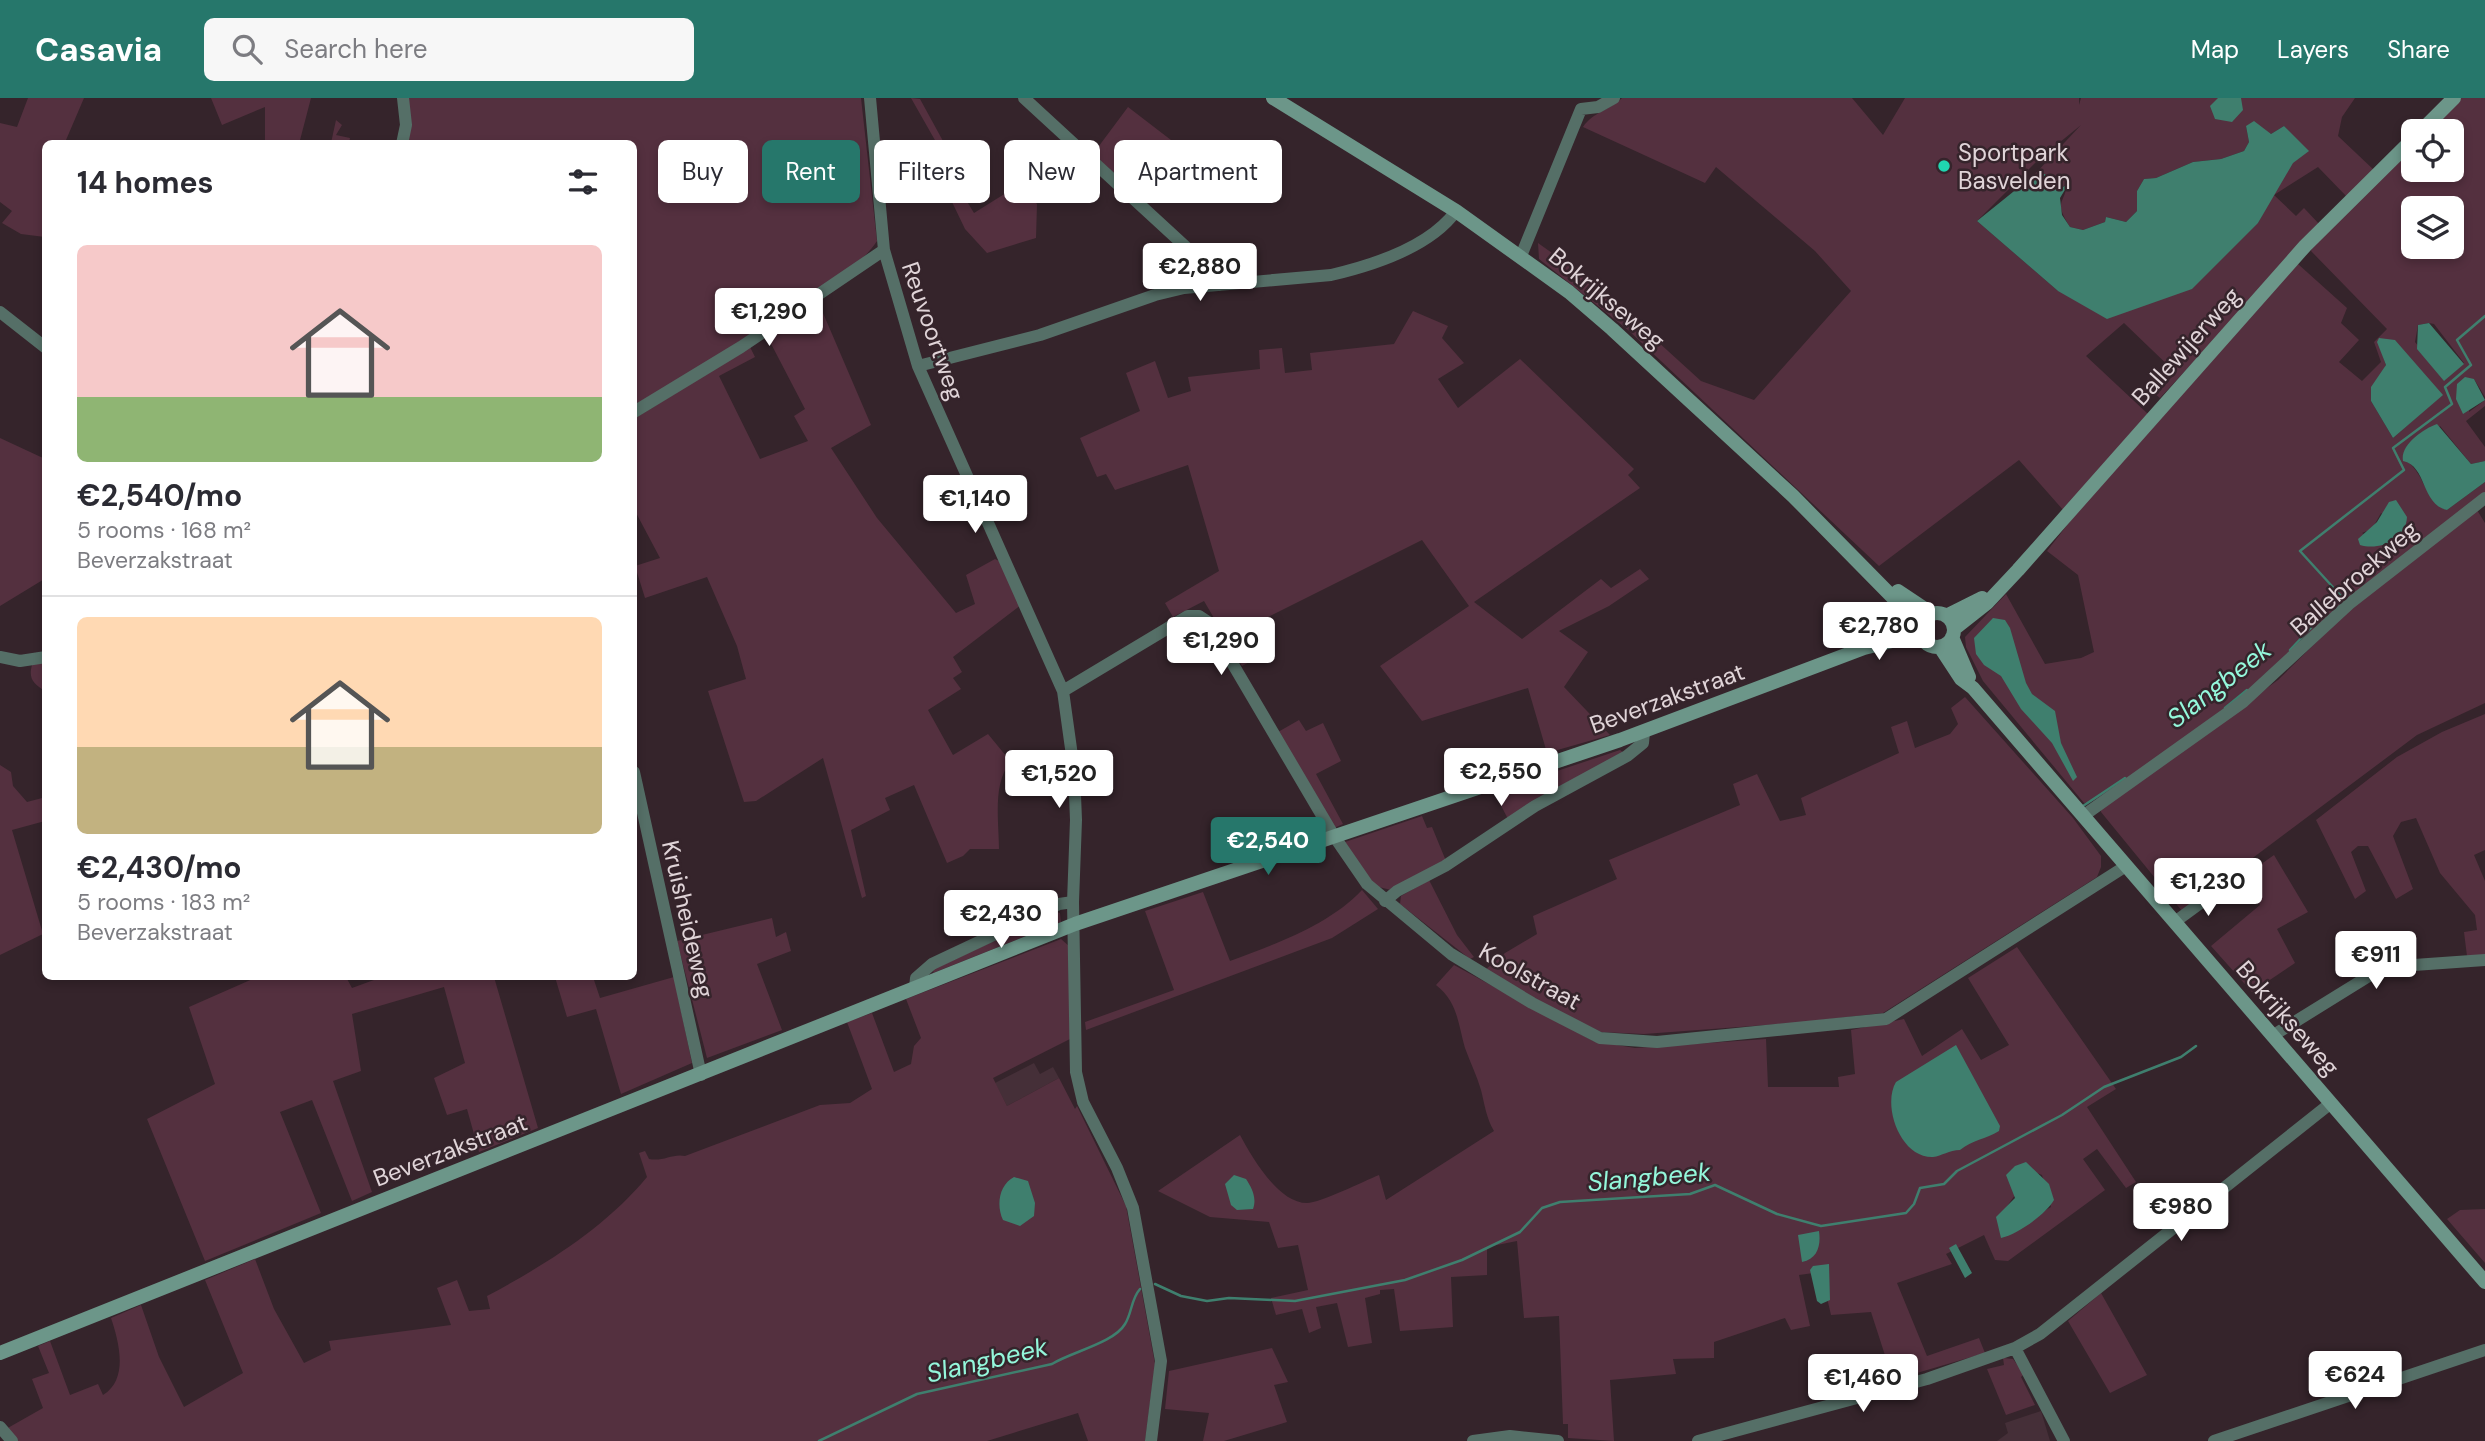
<!DOCTYPE html>
<meta charset="utf-8">
<style>
body{margin:0;font-family:"DM Sans",sans-serif;background:#f7f7f7;color:#2b2b33;height:100vh;display:flex;flex-direction:column;font-size:26px;white-space:nowrap}
*{box-sizing:border-box;margin:0}
p{font-size:23px;color:#7c7c81}
.icon{flex:none;width:38px;height:38px;fill:none;stroke:currentColor;stroke-width:2;stroke-linecap:round;stroke-linejoin:round}
.map{position:relative;flex:1;overflow:hidden}
.details{position:absolute;left:42px;top:42px;width:595px;height:840px;display:flex;flex-direction:column;background:#fff;border-radius:10px;box-shadow:0 4px 10px #0003}
.details>*{flex:none}
.top-card{position:absolute;left:658px;top:42px;width:665px;height:63px;display:flex;gap:14px}
.buttons{position:absolute;left:2401px;top:21px;display:grid;gap:14px}
.buttons a{display:grid;place-items:center;width:63px;height:63px;border-radius:10px;background:#fff;box-shadow:0 4px 10px #0003;font-size:35px}
.price{position:absolute;translate:-50% -60px;padding:0 16px;border-radius:7px;background:#fff;color:#222;font-size:23px;line-height:46px;filter:drop-shadow(0 2px 4px #0008)}
.price::after{content:'';position:absolute;left:50%;top:42px;width:21px;height:16px;margin-left:-10px;background:inherit;clip-path:polygon(0 0,100% 0,50% 100%)}
.price.current{background:#26776b;color:#fff}
ul{padding:0;list-style:none}
li{display:grid;align-content:center;gap:14px;height:371px;padding:0 35px}
li+li{border-top:2px solid #e1e1e2}
li span{display:grid;place-items:center;height:217px;border-radius:10px;color:#555}
li>.icon{margin-inline-start:auto}
span .icon{width:126px;height:126px;fill:#fffc;stroke-width:1}
li b{font-size:30px}
h2{display:flex;justify-content:space-between;align-items:center;height:84px;padding:0 35px;font-size:30px}
.pill{padding:0 24px;border-radius:10px;background:#fff;box-shadow:0 4px 10px #0003;font-size:24px;line-height:63px}
.pill.current{background:#26776b;color:#fff}
header{display:flex;align-items:center;gap:42px;box-sizing:border-box;height:98px;padding:0 35px;background:#26776b;color:#fff}
header strong{font-size:33px}
nav{display:flex;gap:38px;margin-inline-start:auto;font-size:24px}
.search{width:490px;height:63px;background:#f7f7f7;display:flex;align-items:center;gap:18px;box-sizing:border-box;padding:0 24px;border-radius:10px;color:#7c7c81;font-size:26px}
.map>svg:first-child{display:block}
.built{fill:#452f38}
.green{fill:#54303f;fill-rule:evenodd}
.water{fill:#3f7f6e}
.lines{fill:none;stroke-linecap:round;stroke-linejoin:round}
.stream{stroke:#3f7f6e;stroke-width:2.5}
.street{stroke:#556f67;stroke-width:12}
.secondary{stroke:#6c9689;stroke-width:14}
.poi-dot{fill:#20d5b0;stroke:#35242b;stroke-width:2.5}
.labels{text-anchor:middle;dominant-baseline:central;stroke-width:5;stroke-linejoin:round;paint-order:stroke}
.poi-label{font-size:24px;fill:#e0d4d8;stroke:#35242b;text-anchor:start}
.street-label{font-size:24px;fill:#e0d4d8;stroke:#35242b}
.water-label{font-size:26px;font-style:italic;fill:#94f7db;stroke:#35242b}
</style>
<header>
<strong>Casavia</strong>
<div class="search"><svg class="icon" aria-label="search" viewBox="0 0 24 24"><circle cx="10" cy="10" r="6"/><path d="M15 15l6 6"/></svg>Search here</div>
<nav><a>Map</a><a>Layers</a><a>Share</a></nav>
</header>
<div class="map">
<svg width="2485" height="1343" viewBox="0 0 2485 1343">
<rect width="100%" height="100%" fill="#35242b"/>
<path class="built" d="M1034 965 1040 976 1053 969 1059 980 1007 1008 995 985Z
M2041 1313 2050 1343H1997L2008 1335 2005 1325Z"/>
<path class="green" d="M28 0H84L66 42 72 45 46 46 45 139 21 136 2 125 12 113 0 104V25L17 29Z
M211 0H311L299 46 265 45V9L222 27Z
M407 0H861L877 143C860 169 828 185 802 202 747 239 692 277 634 307V97L637 61 634 62V46H405Z
M911 0 920 1 966 85 963 97 974 115 1019 87 1037 106 1036 140 987 155 965 131 940 79 936 44Z
M1622 0H1852L1883 37 1905 0H2079V7L2081 0H2355L2342 19 2338 38 2375 73 2348 100 2318 69 2274 97 2296 118 2304 110 2320 127 2160 300 2155 296 2176 275 2124 225 2086 258 2148 316 2064 413 2019 362 1879 468 1628 232 1539 161 1538 145 1590 182 1701 283 1754 302 1851 193 1815 153 1716 69 1705 85 1583 29C1593 14 1610 12 1622 0ZM2081 27 2034 77 2045 76 2057 93 2068 85C2063 108 2054 103 2070 129L2083 132 2105 124 2106 119 2126 124 2137 113V93L2144 81 2156 80 2193 64 2221 61 2244 53 2249 44 2246 28 2271 36 2284 28 2299 46 2258 125 2058 193 1977 123 2038 62Z
M2461 0H2485V299L2474 281 2469 314 2485 302V308L2466 323 2485 349V363L2471 366 2440 328 2407 363C2425 377 2424 401 2447 412L2485 384V394L2336 510 2277 569 2235 602 2135 677 2091 704 2084 705 1983 583 1966 549 1965 539 2006 496 2045 566 2081 560 2094 554 2078 477 2047 453 2092 395 2295 167 2298 166 2347 210 2341 225 2359 242 2339 264 2362 283 2381 264 2374 244 2387 231 2311 153 2312 150 2413 48V72H2452V33H2427ZM2413 110H2452V149H2413ZM2429 225 2434 226 2464 265 2445 282 2415 244 2418 227ZM2378 244 2442 297 2393 340 2371 303 2386 267ZM2381 415 2402 433 2384 447 2362 435 2372 431Z
M1128 9 1184 52 1144 102 1093 56Z
M336 22 342 27 336 37 350 40 349 45H331Z
M820 208 871 327 831 350 877 420 956 515 975 506 966 477 995 461 999 463 1021 507 953 559 962 574 953 580 961 591 928 612 953 657 988 636 1011 664C992 684 999 725 999 751H970L963 758 947 765 914 687 885 700 890 712 851 732 866 798 862 800 823 660 756 703 744 704 708 593 746 581 737 548 707 479 645 500 635 468 660 460 634 411V321L750 249 755 259 719 278 760 361 808 343 794 318 805 311 767 238Z
M1413 213 1448 228 1442 240 1464 265 1438 281 1458 310 1520 261 1634 371 1628 377 1640 390 1474 504 1522 541 1601 481 1611 490 1640 471 1649 481 1609 508 1559 533 1588 554 1564 589 1610 637 1547 655 1528 590 1422 623 1380 568 1469 508 1422 442 1250 528 1260 558 1242 568 1204 503 1173 519 1165 505 1219 473 1188 367 1115 392 1106 376 1097 379 1080 340 1140 313 1126 275 1155 263 1168 300 1191 293 1188 279 1260 271 1259 252 1282 250 1285 275 1312 272 1310 255 1394 246Z
M0 340 43 360 45 356 46 480 0 508Z
M2477 412 2485 425V605L2417 637 2182 813 2101 714V710L2278 582 2351 510Z
M45 563V593C34 586 28 581 32 567Z
M1965 599 2073 720 2101 758V769L2097 779 1883 915 1795 925 1644 936 1601 934 1547 908 1485 872 1505 855 1537 836 1533 818 1617 781 1609 762 1740 707 1733 686 1757 676 1780 723 1806 717 1801 700 1899 655 1891 629 1907 623 1915 650 1950 636 1958 626 1951 610Z
M2485 616V752L2474 757 2485 783V857L2467 858 2464 834 2477 832 2475 817 2440 775 2416 720 2401 724 2393 738 2413 791 2396 801 2368 748H2358L2351 754 2366 793 2355 801 2316 722 2397 659 2442 634Z
M1299 622 1306 633 1323 625 1341 663 1316 676 1343 726 1334 730 1278 634Z
M1620 652 1624 655 1508 721 1494 694Z
M0 667 11 674 13 688 27 704 46 699 45 723 12 732 43 836 0 857Z
M1422 718 1427 730 1432 729 1446 763 1391 792 1375 788 1342 745Z
M2274 757 2308 814 2277 831 2295 865 2252 894 2211 848 2260 807 2243 779Z
M1429 782 1457 837 1474 859 1470 861 1400 806 1401 798Z
M1362 792 1378 811 1332 840 1086 932 1085 924 1174 892 1145 813 1203 794 1230 863C1275 846 1328 828 1362 792Z
M1056 814 1060 815 1061 824 933 875 934 871Z
M772 820 776 839 786 834 791 853 757 866 782 932 707 960 677 843Z
M1061 841 1070 849V941L993 980 1007 1008 1059 980 1075 1011 1077 1008 1126 1108 1155 1266 1145 1343H1088L1078 1315 987 1343H17L6 1331 43 1310 32 1281 49 1275 38 1248 50 1243 70 1297 98 1286 103 1297C129 1281 119 1244 111 1220L141 1207 159 1259 184 1309 243 1275 205 1182 255 1161 274 1211 304 1265 331 1252 329 1243 451 1227 437 1190 457 1182 469 1213 490 1211 487 1198C545 1167 605 1130 647 1079L639 1055 645 1053 649 1061C663 1064 673 1055 685 1058L820 1007 850 1005 872 991 847 924 872 915 894 974 911 966 914 948 921 940 906 901Z
M2017 849 2116 991 2087 1009 2136 1084 2126 1090 2097 1051 2083 1061 2105 1092 2008 1163 1995 1162 1984 1137 1946 1156 1952 1166 1897 1185 1927 1258 1979 1240 1985 1255 1893 1282 1871 1214 1831 1217 1821 1174 1799 1177 1810 1228 1791 1232 1785 1220 1714 1244V1260L1673 1261 1676 1276 1610 1282 1614 1343 1568 1340V1326H1563L1559 1218 1524 1220 1517 1143 1487 1149V1177L1451 1179 1453 1229 1400 1233 1394 1191 1380 1192V1196L1365 1200 1372 1245 1348 1249 1337 1205 1316 1209 1321 1230 1309 1235 1302 1211 1276 1217 1271 1200 1308 1192 1298 1147 1278 1150 1269 1124 1210 1119 1158 1093 1240 1037C1252 1059 1278 1105 1307 1105 1320 1105 1364 1083 1379 1077L1386 1102 1494 1033C1486 1019 1485 1008 1481 992 1477 978 1470 964 1465 950 1458 926 1458 904 1436 887L1454 867 1593 943 1635 950 1766 941 1768 989H1839L1838 979 1855 976 1851 932 1904 921 1922 958 1962 931 1981 962 2009 947 1968 880ZM2032 1073 2042 1077 2051 1109 2042 1114H2003Z
M494 879 538 1030 479 1054 467 1011 447 1017 434 980 465 965 444 889 352 916 361 973 333 983 372 1094 352 1103 312 1002 280 1014 321 1115 205 1163 147 1021 215 986 189 909 257 879H346L352 890 382 879Z
M555 879H593L600 900 674 879 692 965 621 996 596 911 567 919Z
M2460 1112 2485 1111V1165L2447 1121Z
M2101 1195 2147 1277 2110 1295 2068 1223Z
M1272 1250 1288 1284 1274 1287 1287 1324 1224 1343H1203L1209 1315 1165 1311 1169 1273Z
M2003 1260 2013 1261 2024 1276 2021 1279 2035 1307 2006 1317 1987 1271 2004 1267Z"/>
<path class="water" d="M2218 0H2241L2243 12 2232 24 2215 21 2210 8Z
M2254 23 2271 36 2284 28 2309 53 2293 65 2258 125 2192 191 2107 221 2058 193 1977 123 2034 77 2045 76 2057 93 2069 85 2060 100 2062 117 2070 129 2083 132 2105 124 2106 119 2126 124 2137 113V93L2144 81 2156 80 2193 64 2221 61 2244 53 2249 44 2246 28Z
M2429 225 2464 266 2444 283 2417 251 2418 227Z
M2379 240 2395 242 2443 297 2393 340 2371 303V289L2386 267 2377 244Z
M2465 279 2474 281 2485 302 2463 316 2456 301 2457 286Z
M2437 326 2471 366 2485 363V384L2447 412C2421 406 2427 368 2403 363 2400 347 2423 331 2437 326Z
M2396 402 2407 419C2406 442 2379 453 2360 447L2358 441 2377 424 2389 404Z
M1993 520 2005 522 2010 530 2026 585 2032 596 2055 613 2061 645 2077 679 2073 683 2052 645 2021 611 2001 578 1984 567 1976 556 1974 540Z
M1956 947 2000 1028 1999 1033C1986 1041 1972 1042 1960 1052 1949 1052 1942 1058 1933 1059 1900 1060 1882 1007 1896 984Z
M2026 1064 2049 1086 2054 1102C2046 1116 2017 1137 2001 1140L1996 1119 2015 1100 2006 1077 2015 1068Z
M1234 1077 1246 1081C1252 1090 1257 1100 1253 1111L1237 1112 1231 1107 1225 1086Z
M1014 1079 1028 1083 1035 1105 1034 1118 1020 1128 1003 1122C996 1107 999 1087 1014 1079Z
M1819 1133C1821 1147 1818 1161 1802 1164L1798 1137Z
M1956 1146 1972 1175 1965 1180 1949 1150Z
M1829 1166 1830 1202 1821 1206 1817 1203 1810 1172 1813 1168Z"/>
<g class="lines">
<path class="stream" d="M2290 552 2341 498 2300 453 2404 372 2393 350 2452 306 2445 289 2471 267 2457 242 2485 218
M2225 610 2247 592
M2083 708 2125 680
M1155 1186 1181 1198 1207 1203 1229 1200 1295 1203 1405 1182 1462 1162 1520 1134 1542 1110 1560 1104 1690 1096 1715 1087 1777 1116 1821 1128 1906 1115 1914 1106 1920 1090 1944 1086 1957 1073 2062 1017 2104 989 2181 959 2196 948
M819 1343 917 1296 1052 1266C1071 1254 1114 1245 1125 1226 1132 1215 1131 1201 1140 1191"/>
<path class="street" d="M870 0 884 152 918 268 1063 593 1074 672 1076 722 1073 804 1076 974 1083 1004 1117 1070 1133 1110 1161 1263 1151 1343
M1024 0 1212 173 1220 187
M402 46 406 27 403 0
M1521 158 1581 11 1598 9 1614 0
M0 214 46 250
M918 268 1040 237 1155 197 1184 190 1331 177C1374 167 1430 149 1456 113
M634 314 741 249 884 152
M0 559 20 563 46 559
M1063 593 1188 518H1199L1208 524 1334 738 1367 786 1451 856 1532 905 1600 940 1657 944 1886 921 2126 768
M634 674 701 977
M2083 718 2243 604 2349 506 2485 400
M1385 803 1397 793 1445 768 1535 708 1627 658 1643 645 1644 634
M2176 823 2221 790
M915 890 916 880 932 866 1059 806 1073 804
M2272 938 2377 873 2400 868 2485 862
M2015 1250 2064 1343
M0 1329 12 1343
M1473 1343 1510 1338 1558 1343
M1698 1343 1927 1281 2015 1250 2040 1236 2331 1005
M2214 1343 2485 1252"/>
<path class="secondary" d="M1273 0 1456 113 1569 194 1612 231 1793 398 1920 527
M2421 33 2454 0
M1898 493 1931 515
M1920 532a17 17 0 1 1 34 0a17 17 0 1 1-34 0Z
M1946 518 1982 500
M1954 531 1987 505 2018 472 2305 148 2413 41
M1952 539 1969 579
M1940 549 1961 581 1973 590 2485 1184
M0 1255 1075 826 1620 642 1864 550 1920 536"/>
</g>
<circle class="poi-dot" cx="1944" cy="68" r="7"/>
<g class="labels">
<g class="poi-label">
<text x="1958" y="54">Sportpark<tspan x="1958" dy="28">Basvelden</tspan></text>
</g>
<g class="street-label">
<text transform="translate(1607 200) rotate(40)">Bokrijkseweg</text>
<text transform="translate(933 233) rotate(71)">Reuvoortweg</text>
<text transform="translate(2186 248) rotate(-48)">Ballewijerweg</text>
<text transform="translate(2354 480) rotate(-41)">Ballebroekweg</text>
<text transform="translate(1667 600) rotate(-20)">Beverzakstraat</text>
<text transform="translate(688 821) rotate(77)">Kruisheideweg</text>
<text transform="translate(1530 878) rotate(29)">Koolstraat</text>
<text transform="translate(2288 920) rotate(49)">Bokrijkseweg</text>
<text transform="translate(450 1052) rotate(-21)">Beverzakstraat</text>
</g>
<g class="water-label">
<text transform="translate(2219 586) rotate(-38)">Slangbeek</text>
<text transform="translate(1649 1079) rotate(-5)">Slangbeek</text>
<text transform="translate(987 1262) rotate(-13)">Slangbeek</text>
</g>
</g>
</svg>
<div class="buttons">
<a><svg class="icon" aria-label="locate" viewBox="0 0 24 24"><circle cx="12" cy="12" r="6"/><path d="M12 2v4M12 18v4M2 12h4M18 12h4"/></svg></a>
<a><svg class="icon" aria-label="layers" viewBox="0 0 24 24"><path d="M12 4l9 5-9 5-9-5zM3 14l9 5 9-5"/></svg></a>
</div>
<b class="price" style="left:1200px;top:205px">€2,880</b>
<b class="price" style="left:769px;top:250px">€1,290</b>
<b class="price" style="left:975px;top:437px">€1,140</b>
<b class="price" style="left:1879px;top:564px">€2,780</b>
<b class="price" style="left:1221px;top:579px">€1,290</b>
<b class="price" style="left:1501px;top:710px">€2,550</b>
<b class="price" style="left:1059px;top:712px">€1,520</b>
<b class="price current" style="left:1268px;top:779px">€2,540</b>
<b class="price" style="left:2208px;top:820px">€1,230</b>
<b class="price" style="left:1001px;top:852px">€2,430</b>
<b class="price" style="left:2376px;top:893px">€911</b>
<b class="price" style="left:2181px;top:1145px">€980</b>
<b class="price" style="left:2355px;top:1313px">€624</b>
<b class="price" style="left:1863px;top:1316px">€1,460</b>
<div class="top-card">
<a class="pill">Buy</a>
<a class="pill current">Rent</a>
<a class="pill">Filters</a>
<a class="pill">New</a>
<a class="pill">Apartment</a>
</div>
<section class="details">
<h2>14 homes<svg class="icon" aria-label="filters" viewBox="0 0 24 24"><path d="M4 7h16M4 17h16"/><circle cx="9" cy="7" r="2"/><circle cx="15" cy="17" r="2"/></svg></h2>
<ul>
<li><span style="background:linear-gradient(#f6c9c9 70%,#8fb573 0)"><svg class="icon" aria-label="home" viewBox="0 0 24 24"><path d="M3 11l9-7 9 7M6 9v11h12V9"/></svg></span><div><b>€2,540/mo</b><p>5 rooms · 168 m²</p><p>Beverzakstraat</p></div></li>
<li><span style="background:linear-gradient(#ffd9b3 60%,#c2b280 0)"><svg class="icon" aria-label="home" viewBox="0 0 24 24"><path d="M3 11l9-7 9 7M6 9v11h12V9"/></svg></span><div><b>€2,430/mo</b><p>5 rooms · 183 m²</p><p>Beverzakstraat</p></div></li>
</ul>
</section>
</div>
